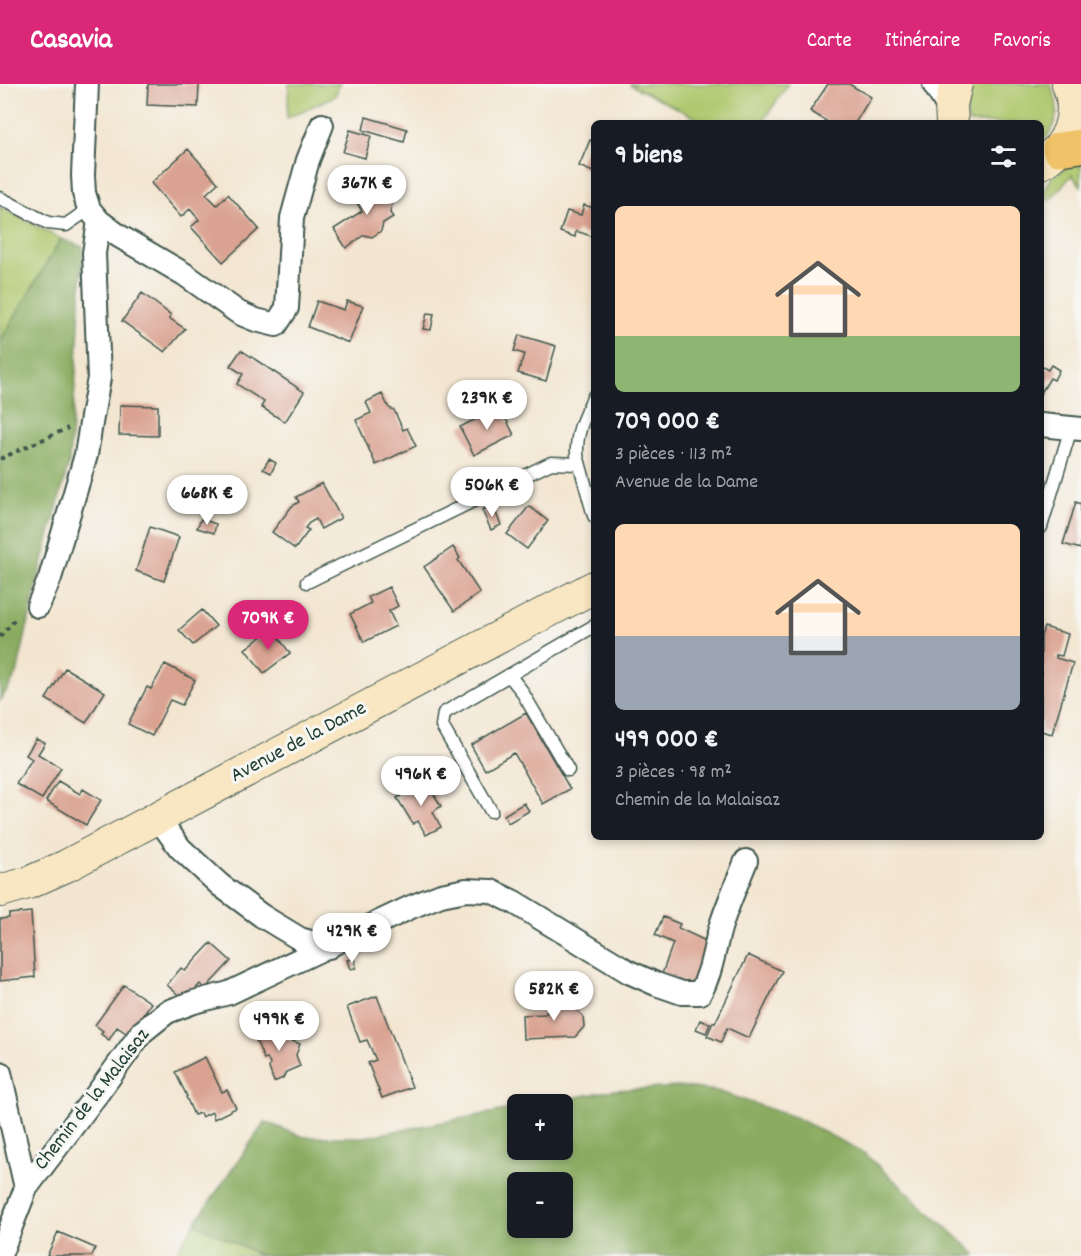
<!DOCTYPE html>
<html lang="fr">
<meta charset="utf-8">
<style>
body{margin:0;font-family:Dekko,sans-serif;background:#20242c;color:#f1f3f6;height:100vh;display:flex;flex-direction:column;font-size:22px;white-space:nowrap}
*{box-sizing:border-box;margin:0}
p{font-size:20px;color:#9ea1a6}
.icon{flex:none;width:33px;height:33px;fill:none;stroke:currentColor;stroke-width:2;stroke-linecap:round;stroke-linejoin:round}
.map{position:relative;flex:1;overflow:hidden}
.panel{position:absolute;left:591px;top:36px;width:453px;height:720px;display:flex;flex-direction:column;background:#171b24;border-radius:9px;box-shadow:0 3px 9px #0003}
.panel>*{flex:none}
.buttons{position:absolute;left:507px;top:1010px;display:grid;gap:12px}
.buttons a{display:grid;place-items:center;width:66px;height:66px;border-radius:9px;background:#171b24;box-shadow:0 3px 9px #0003;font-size:30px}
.price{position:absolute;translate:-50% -51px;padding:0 14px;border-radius:21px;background:#fff;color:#222;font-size:20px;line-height:39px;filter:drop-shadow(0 2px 3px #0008)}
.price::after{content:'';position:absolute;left:50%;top:36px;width:18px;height:14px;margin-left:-9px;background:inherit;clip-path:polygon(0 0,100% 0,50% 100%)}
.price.selected{background:#db2777;color:#fff}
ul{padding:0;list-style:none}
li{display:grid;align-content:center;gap:12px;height:318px;padding:0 24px}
li span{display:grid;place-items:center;height:186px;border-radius:9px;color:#555}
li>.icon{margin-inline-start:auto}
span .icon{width:108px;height:108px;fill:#fffc;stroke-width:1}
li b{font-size:26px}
h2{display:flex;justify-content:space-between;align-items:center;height:72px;padding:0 24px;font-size:26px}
header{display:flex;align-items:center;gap:36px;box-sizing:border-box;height:84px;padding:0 30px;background:#db2777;color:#fff}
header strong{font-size:28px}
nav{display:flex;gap:33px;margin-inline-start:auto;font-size:21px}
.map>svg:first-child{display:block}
.green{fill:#adc76c;stroke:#668250;stroke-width:1.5}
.forest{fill:#8aac60;stroke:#54744a;stroke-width:1.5;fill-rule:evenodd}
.building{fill:#daa291}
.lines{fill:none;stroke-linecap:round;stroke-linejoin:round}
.lane-casing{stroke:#3f564c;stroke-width:15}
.street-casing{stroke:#3f564c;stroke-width:26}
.secondary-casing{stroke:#3f564c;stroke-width:34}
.highway-casing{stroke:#3f564c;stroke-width:36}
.path{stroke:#3f564c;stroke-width:4;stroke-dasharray:4.5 4.5;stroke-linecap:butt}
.lane{stroke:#fff;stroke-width:12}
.street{stroke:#fff;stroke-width:22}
.secondary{stroke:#f9e7c3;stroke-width:32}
.highway{stroke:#f0c369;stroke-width:33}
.labels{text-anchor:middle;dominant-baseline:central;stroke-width:6;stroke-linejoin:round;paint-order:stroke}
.street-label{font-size:21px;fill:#1f3d34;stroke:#f6f6f2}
</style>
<header>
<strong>Casavia</strong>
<nav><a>Carte</a><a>Itinéraire</a><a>Favoris</a></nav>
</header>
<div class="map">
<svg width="1081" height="1172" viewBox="0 0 1081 1172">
<rect width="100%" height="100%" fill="#f6f6f2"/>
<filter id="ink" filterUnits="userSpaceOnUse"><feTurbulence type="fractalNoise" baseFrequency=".0167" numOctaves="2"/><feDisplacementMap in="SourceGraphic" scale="12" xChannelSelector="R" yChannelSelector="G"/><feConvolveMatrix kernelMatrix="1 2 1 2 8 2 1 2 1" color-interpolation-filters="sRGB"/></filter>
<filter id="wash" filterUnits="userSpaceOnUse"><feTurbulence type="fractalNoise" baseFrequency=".008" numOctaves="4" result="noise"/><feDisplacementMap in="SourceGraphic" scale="24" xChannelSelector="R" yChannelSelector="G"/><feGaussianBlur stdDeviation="1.35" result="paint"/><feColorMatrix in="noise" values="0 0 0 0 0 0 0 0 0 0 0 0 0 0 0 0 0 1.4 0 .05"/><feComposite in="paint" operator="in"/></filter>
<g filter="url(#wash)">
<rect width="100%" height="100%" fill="#f3e6d1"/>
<path class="green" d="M289 0H340L335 12 287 34Z
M629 0H788L762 39H706Z
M973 0H1050C1061 20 1059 43 1041 59V39H969C965 26 966 12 973 0Z
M1075 78H1081V102L1072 91 1050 116 1041 113 1052 93Z
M0 123 61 155 0 258Z
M195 1139 261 1172H176L182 1158Z"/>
<path class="forest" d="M61 155 83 163 77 278 69 378 37 499 17 590 0 617V258Z
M683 1003 717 1007 797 1034 864 1069 976 1170 975 1172H425L424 1171 422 1172H261L195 1139 265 1038 304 1053H365L517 1024 518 1065H562V1020H540L613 1006ZM518 1098H562V1143H518Z"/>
<g id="blocks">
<path class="building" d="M148 0H199L198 23 147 21Z
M828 0H849L871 13 855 39H829L810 27Z
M366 33 407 45 404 58 363 46Z
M350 46 371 52 365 74 343 68Z
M590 56 594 58V85L593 88 579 82Z
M188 65 218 99 206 110 217 121 228 110 259 145 223 178 191 143 199 136 190 125 181 133 151 99Z
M372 100 377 107 394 111 390 129 393 133 383 139 381 147 372 153 364 151 346 164 334 145 362 127 353 112Z
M584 121 594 124V153L576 147 575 153 560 148 567 127 581 131Z
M142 209 171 231 169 234 185 245 165 268 122 237Z
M317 217 344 226 347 217 363 222 349 259 308 243Z
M427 229 434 230 431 246 423 245Z
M519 251 556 262 546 297 518 289 524 270 514 267Z
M241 266 304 308 285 338 261 323 264 318 237 300 243 290 230 282Z
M1051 281 1059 286 1054 296 1050 294 1041 309V282L1048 286Z
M382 310 389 324 394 326 403 346 407 344 416 362 376 381 356 336 371 329 366 318Z
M120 321 158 322V352L119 351Z
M500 323 514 351 474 371 460 343Z
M269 375 276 379 271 389 263 385Z
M322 399 341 434 321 445 316 435 309 439 305 444 309 446 295 465 272 448 292 422 299 418 296 413Z
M1076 418 1081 420V465L1063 460Z
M493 422 501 441 491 446 482 426Z
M529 422 548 437 527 465 507 450Z
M201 435 216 440 214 449 197 444Z
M150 443 179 453 164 497 136 487Z
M453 463 460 474 458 476 480 509 454 527 424 483Z
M389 503 398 522 389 527 396 542 364 558 350 530 371 519 368 513Z
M202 526 216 542 193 561 179 546Z
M1044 543 1068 550 1062 572 1056 571V574L1073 579 1052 650 1041 647V552Z
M272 545 290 569 264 589 245 565Z
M165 580 195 596 182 621 170 616 152 652 128 640 147 603 151 605Z
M65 584 105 608 86 639 46 615Z
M526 629 570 705 543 720 514 669 485 686 471 661Z
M36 655 45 659 38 670 61 684 42 715 16 700 32 675 26 671Z
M425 696 441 722 433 728 441 743 426 751 418 737 413 740 397 714Z
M58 697 80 710 83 705 101 716 86 741 46 717Z
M524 719 529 727 508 739 504 731Z
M31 828 35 893 0 897V835L9 834V830Z
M663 833 680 840 678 844 708 858 692 902 662 890 673 859 655 851Z
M211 859 231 877 205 905 200 900 191 910 188 907 182 914 167 901 181 884 185 887Z
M748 871 782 887 749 954 727 944 721 958 707 952 713 938 715 939Z
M354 874 356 884 350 885 347 876Z
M124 901 151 919 129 951 117 943 109 956 101 950 103 947 95 941Z
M377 912 412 1003 382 1014 368 979 376 976 367 956 360 958 347 923Z
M573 913V923L583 932 584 943 575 953 523 955 522 931 545 930 552 923V914Z
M700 936 710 940 706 949 696 945Z
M283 942 289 956 300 960 296 971 300 982 286 988 283 994 274 998 269 984 270 980 267 974 264 975 255 954Z
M205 973 222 1008 227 1006 236 1024 214 1035 212 1028 202 1033 200 1029 194 1031 186 1013 187 1012 175 988Z
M58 1148 95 1164 92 1172H47Z"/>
</g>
</g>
<g filter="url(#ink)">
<use href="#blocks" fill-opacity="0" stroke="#3f564c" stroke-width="1.5"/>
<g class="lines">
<defs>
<path id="lane" d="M0 114 48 139 66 141 89 125
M594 312C584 333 576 347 577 371L594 432
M1041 443 1071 344
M307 498 551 379 579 380
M509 591 521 606 568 686
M491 727 442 642 444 629 594 542"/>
<path id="street" d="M87 0 83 91 84 109 89 125 99 137 119 152 184 190 239 229 256 236 276 241 287 224 292 134 308 76 322 41
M934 0 951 28
M1041 341 1081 345
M38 522 50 494 86 371 92 333 99 294 94 169 99 137
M158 734 180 764 220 801 262 832 300 855 329 863
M0 989 26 1104 0 1171
M26 1104 100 1006 142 948 167 928 194 918 229 909 411 823 441 811 466 806 491 807 514 818 629 888 656 900 682 909H700C713 886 714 862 722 838 729 817 738 797 746 777"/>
<path id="secondary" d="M952 39 951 21 956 0
M1041 79C1069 63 1080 30 1068 0
M0 807 28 799 66 782 594 503"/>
<path id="highway" d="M1059 65 1081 62"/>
</defs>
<use href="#lane" class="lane-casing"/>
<use href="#street" class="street-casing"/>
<use href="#secondary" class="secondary-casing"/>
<use href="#highway" class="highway-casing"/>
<path class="path" d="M0 375 68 344
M0 553 17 533"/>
<use href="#lane" class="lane"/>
<use href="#street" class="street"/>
<use href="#secondary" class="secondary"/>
<use href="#highway" class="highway"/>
</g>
</g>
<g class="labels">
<g class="street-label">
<text transform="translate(299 659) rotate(-28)">Avenue de la Dame</text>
<text transform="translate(93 1016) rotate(-52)">Chemin de la Malaisaz</text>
</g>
</g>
</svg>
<div class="buttons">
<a>+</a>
<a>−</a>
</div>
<b class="price" style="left:367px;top:132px">367K €</b>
<b class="price" style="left:487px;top:347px">239K €</b>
<b class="price" style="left:492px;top:434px">506K €</b>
<b class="price" style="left:207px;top:442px">668K €</b>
<b class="price selected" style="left:268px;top:567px">709K €</b>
<b class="price" style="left:421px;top:723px">496K €</b>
<b class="price" style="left:352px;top:880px">429K €</b>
<b class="price" style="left:554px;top:938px">582K €</b>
<b class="price" style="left:279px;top:968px">499K €</b>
<section class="panel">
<h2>9 biens<svg class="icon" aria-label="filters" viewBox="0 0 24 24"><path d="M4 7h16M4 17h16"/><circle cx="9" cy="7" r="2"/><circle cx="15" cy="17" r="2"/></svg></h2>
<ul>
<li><span style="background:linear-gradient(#ffd9b3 70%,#8fb573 0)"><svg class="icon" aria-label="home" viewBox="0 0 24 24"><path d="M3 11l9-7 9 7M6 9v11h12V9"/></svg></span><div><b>709 000 €</b><p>3 pièces · 113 m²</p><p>Avenue de la Dame</p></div></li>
<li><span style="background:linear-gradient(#ffd9b3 60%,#9aa5b1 0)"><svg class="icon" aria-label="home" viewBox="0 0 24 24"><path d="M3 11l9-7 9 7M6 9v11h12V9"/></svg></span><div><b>499 000 €</b><p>3 pièces · 98 m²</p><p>Chemin de la Malaisaz</p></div></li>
</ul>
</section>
</div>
